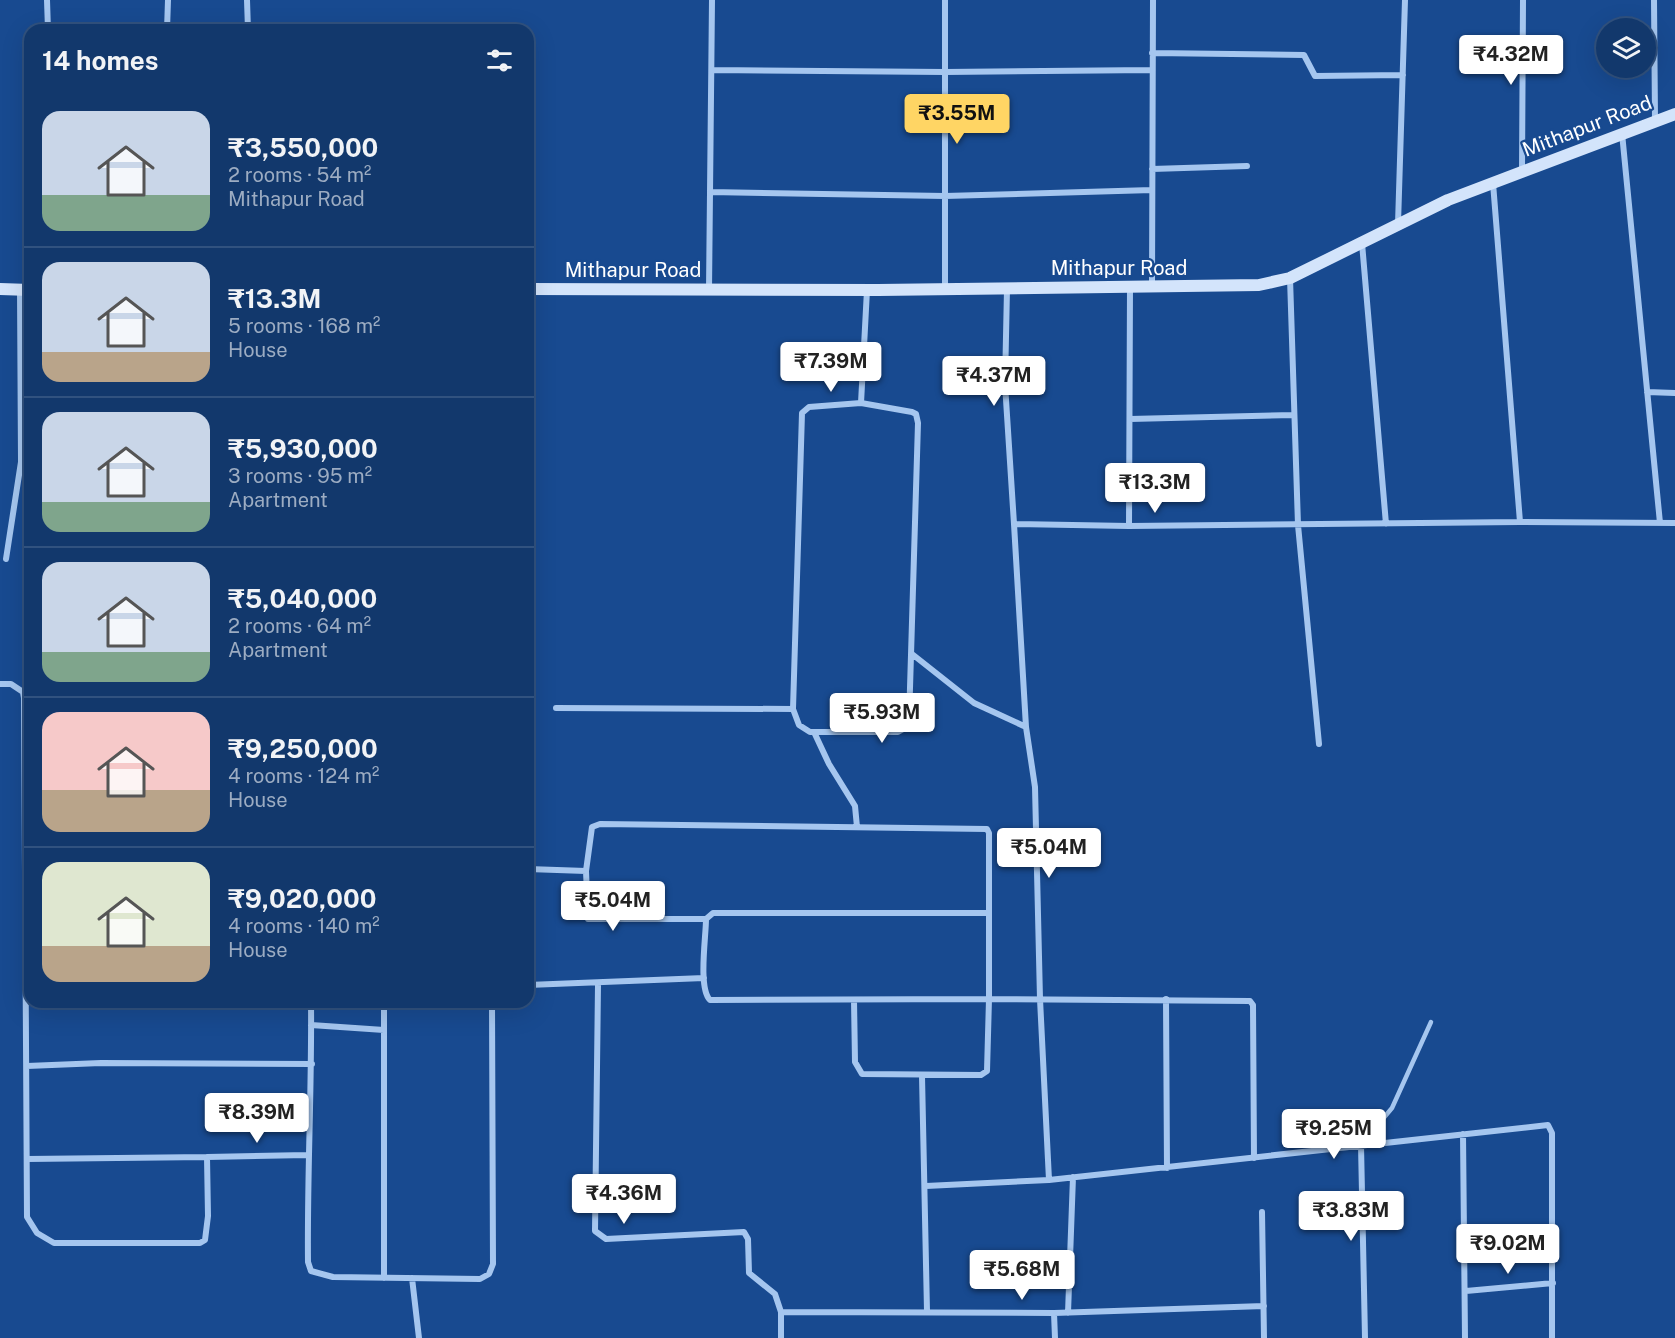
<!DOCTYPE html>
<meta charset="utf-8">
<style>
body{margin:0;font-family:"Public Sans",sans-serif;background:#1b3f72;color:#f1f3f6;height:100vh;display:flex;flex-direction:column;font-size:22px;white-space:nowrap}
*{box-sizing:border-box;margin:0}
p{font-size:20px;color:#9cacc2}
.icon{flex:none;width:33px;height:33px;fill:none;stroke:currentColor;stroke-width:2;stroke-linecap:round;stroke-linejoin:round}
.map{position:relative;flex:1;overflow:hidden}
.panel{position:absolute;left:24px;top:24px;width:510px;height:984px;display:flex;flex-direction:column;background:#12386c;border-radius:18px;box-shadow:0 6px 24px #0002,0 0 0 2px #31527f}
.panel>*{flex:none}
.tools{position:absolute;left:1596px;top:18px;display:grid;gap:12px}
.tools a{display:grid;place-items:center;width:60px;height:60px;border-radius:50%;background:#12386c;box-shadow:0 6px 24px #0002,0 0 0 2px #31527f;font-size:30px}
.price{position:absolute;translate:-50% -51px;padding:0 14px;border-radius:6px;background:#fff;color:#222;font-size:20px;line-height:39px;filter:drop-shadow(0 2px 3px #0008)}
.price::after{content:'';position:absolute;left:50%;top:36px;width:18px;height:14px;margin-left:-9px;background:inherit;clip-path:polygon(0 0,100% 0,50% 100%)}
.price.on{background:#ffd564;color:#111}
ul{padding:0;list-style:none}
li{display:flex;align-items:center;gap:18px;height:150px;padding:0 18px}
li+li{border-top:2px solid #31527f}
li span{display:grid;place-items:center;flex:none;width:168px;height:120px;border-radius:18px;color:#555}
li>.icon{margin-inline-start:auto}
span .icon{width:72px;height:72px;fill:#fffc;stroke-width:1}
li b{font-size:26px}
h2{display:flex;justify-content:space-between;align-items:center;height:72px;padding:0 18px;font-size:26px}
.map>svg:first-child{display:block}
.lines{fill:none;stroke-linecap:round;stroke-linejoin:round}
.lane{stroke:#a5c6ef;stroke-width:4.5}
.street{stroke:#a5c6ef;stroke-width:6}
.secondary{stroke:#d3e4fb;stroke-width:12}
.labels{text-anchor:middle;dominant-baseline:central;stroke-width:4.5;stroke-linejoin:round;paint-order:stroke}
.street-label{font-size:20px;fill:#fff;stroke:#184a90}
</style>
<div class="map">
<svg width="1675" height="1338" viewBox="0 0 1675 1338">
<rect width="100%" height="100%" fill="#184a90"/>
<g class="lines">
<path class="lane" d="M1361 1145 1392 1108 1431 1022"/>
<path class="street" d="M47 0 48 30
M247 0 248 30
M945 0V289
M1654 0 1655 119
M167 30 168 0
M1152 53 1304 55 1315 76 1403 75
M712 70 945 72 1152 70
M1622 133 1660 523
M1152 169 1247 166
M1522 171 1523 0
M1493 183 1520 522 1675 523
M710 192 945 196 1152 190
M1398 224 1405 0
M1362 243 1386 524
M1290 278 1298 525 1319 744
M1152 287 1153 0
M1007 289 1005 384 1014 524
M709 290 712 0
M1647 392 1675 393
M861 403 912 412 916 414 918 423 909 721 907 727 898 732H810L799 725 793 709 802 413 809 407Z
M861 403 867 290
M1130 419 1294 415
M1129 526 1130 288
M6 559 21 462 20 290
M912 654 974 703 1026 727 1035 787 1040 999 1049 1180
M0 684H11L23 692 24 698 27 1217 37 1233 54 1243H200L205 1240 208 1216 207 1157 27 1159
M556 708 793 709
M1026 727 1014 524 1129 526 1520 522
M814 732 829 764 855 806 857 827
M528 869 586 871
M706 919H588L586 871 592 827 600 824 987 829 989 833V999L710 1000C698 988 706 937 706 919L713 913H989
M528 985 704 978
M598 985 595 1231 606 1239 744 1232 748 1239 749 1273 775 1294 781 1312V1338
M1166 999 1167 1168
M854 1000 855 1062 862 1074 981 1075 987 1071 989 999 1250 1001 1253 1005 1254 1158
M311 1002C312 1089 307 1175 308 1262L311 1271 333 1277 480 1279 489 1274 493 1264 492 1002
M384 1002V1278
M311 1025 384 1030
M27 1066 101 1063 312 1064
M922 1076 927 1311
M1463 1134 1465 1338
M1361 1145 1365 1338
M207 1157 307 1155
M926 1186 1049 1180 1548 1125 1552 1133V1338
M1262 1212 1264 1338
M412 1278 419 1338
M1466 1291 1553 1283
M781 1312 1054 1313 1264 1306
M1054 1313 1055 1338
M1068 1313 1073 1177"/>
<path class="secondary" d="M0 289 30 290
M528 289 878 290 1259 285 1290 278 1448 200 1675 114"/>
</g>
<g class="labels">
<g class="street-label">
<text transform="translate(1587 126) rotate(-21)">Mithapur Road</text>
<text x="1119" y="268">Mithapur Road</text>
<text x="633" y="270">Mithapur Road</text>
</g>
</g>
</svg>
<div class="tools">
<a><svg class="icon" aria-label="layers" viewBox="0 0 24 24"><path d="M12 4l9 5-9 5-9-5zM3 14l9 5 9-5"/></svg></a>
</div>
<b class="price" style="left:1511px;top:86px">₹4.32M</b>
<b class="price on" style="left:957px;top:145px">₹3.55M</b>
<b class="price" style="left:831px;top:393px">₹7.39M</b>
<b class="price" style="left:994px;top:407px">₹4.37M</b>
<b class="price" style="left:1155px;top:514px">₹13.3M</b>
<b class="price" style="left:882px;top:744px">₹5.93M</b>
<b class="price" style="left:1049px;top:879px">₹5.04M</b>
<b class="price" style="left:613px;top:932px">₹5.04M</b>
<b class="price" style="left:257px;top:1144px">₹8.39M</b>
<b class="price" style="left:1334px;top:1160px">₹9.25M</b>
<b class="price" style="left:624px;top:1225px">₹4.36M</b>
<b class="price" style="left:1351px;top:1242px">₹3.83M</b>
<b class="price" style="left:1508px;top:1275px">₹9.02M</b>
<b class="price" style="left:1022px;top:1301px">₹5.68M</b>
<section class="panel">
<h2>14 homes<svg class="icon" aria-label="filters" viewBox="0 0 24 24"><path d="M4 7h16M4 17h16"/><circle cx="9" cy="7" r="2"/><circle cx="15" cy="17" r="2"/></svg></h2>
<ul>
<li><span style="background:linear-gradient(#c9d6e8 70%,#7fa58c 0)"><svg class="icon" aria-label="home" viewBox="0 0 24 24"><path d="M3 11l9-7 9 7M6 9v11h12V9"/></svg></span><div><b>₹3,550,000</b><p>2 rooms · 54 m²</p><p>Mithapur Road</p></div></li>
<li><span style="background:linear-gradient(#c9d6e8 75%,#b9a48a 0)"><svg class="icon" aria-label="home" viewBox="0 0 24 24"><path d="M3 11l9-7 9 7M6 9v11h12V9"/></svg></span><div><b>₹13.3M</b><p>5 rooms · 168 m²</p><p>House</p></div></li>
<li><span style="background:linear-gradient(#c9d6e8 75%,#7fa58c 0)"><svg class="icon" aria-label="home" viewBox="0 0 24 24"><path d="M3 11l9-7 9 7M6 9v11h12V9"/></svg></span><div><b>₹5,930,000</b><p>3 rooms · 95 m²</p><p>Apartment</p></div></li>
<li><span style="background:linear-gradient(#c9d6e8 75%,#7fa58c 0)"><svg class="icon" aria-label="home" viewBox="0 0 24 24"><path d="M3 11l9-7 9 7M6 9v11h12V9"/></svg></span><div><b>₹5,040,000</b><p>2 rooms · 64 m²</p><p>Apartment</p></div></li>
<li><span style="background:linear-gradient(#f6c9c9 65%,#b9a48a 0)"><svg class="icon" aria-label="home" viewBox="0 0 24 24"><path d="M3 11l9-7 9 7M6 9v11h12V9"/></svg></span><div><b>₹9,250,000</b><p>4 rooms · 124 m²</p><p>House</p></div></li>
<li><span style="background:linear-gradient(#dfe7d0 70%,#b9a48a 0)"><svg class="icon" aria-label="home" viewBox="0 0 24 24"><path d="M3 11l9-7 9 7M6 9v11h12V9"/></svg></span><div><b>₹9,020,000</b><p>4 rooms · 140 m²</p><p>House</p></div></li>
</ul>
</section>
</div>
